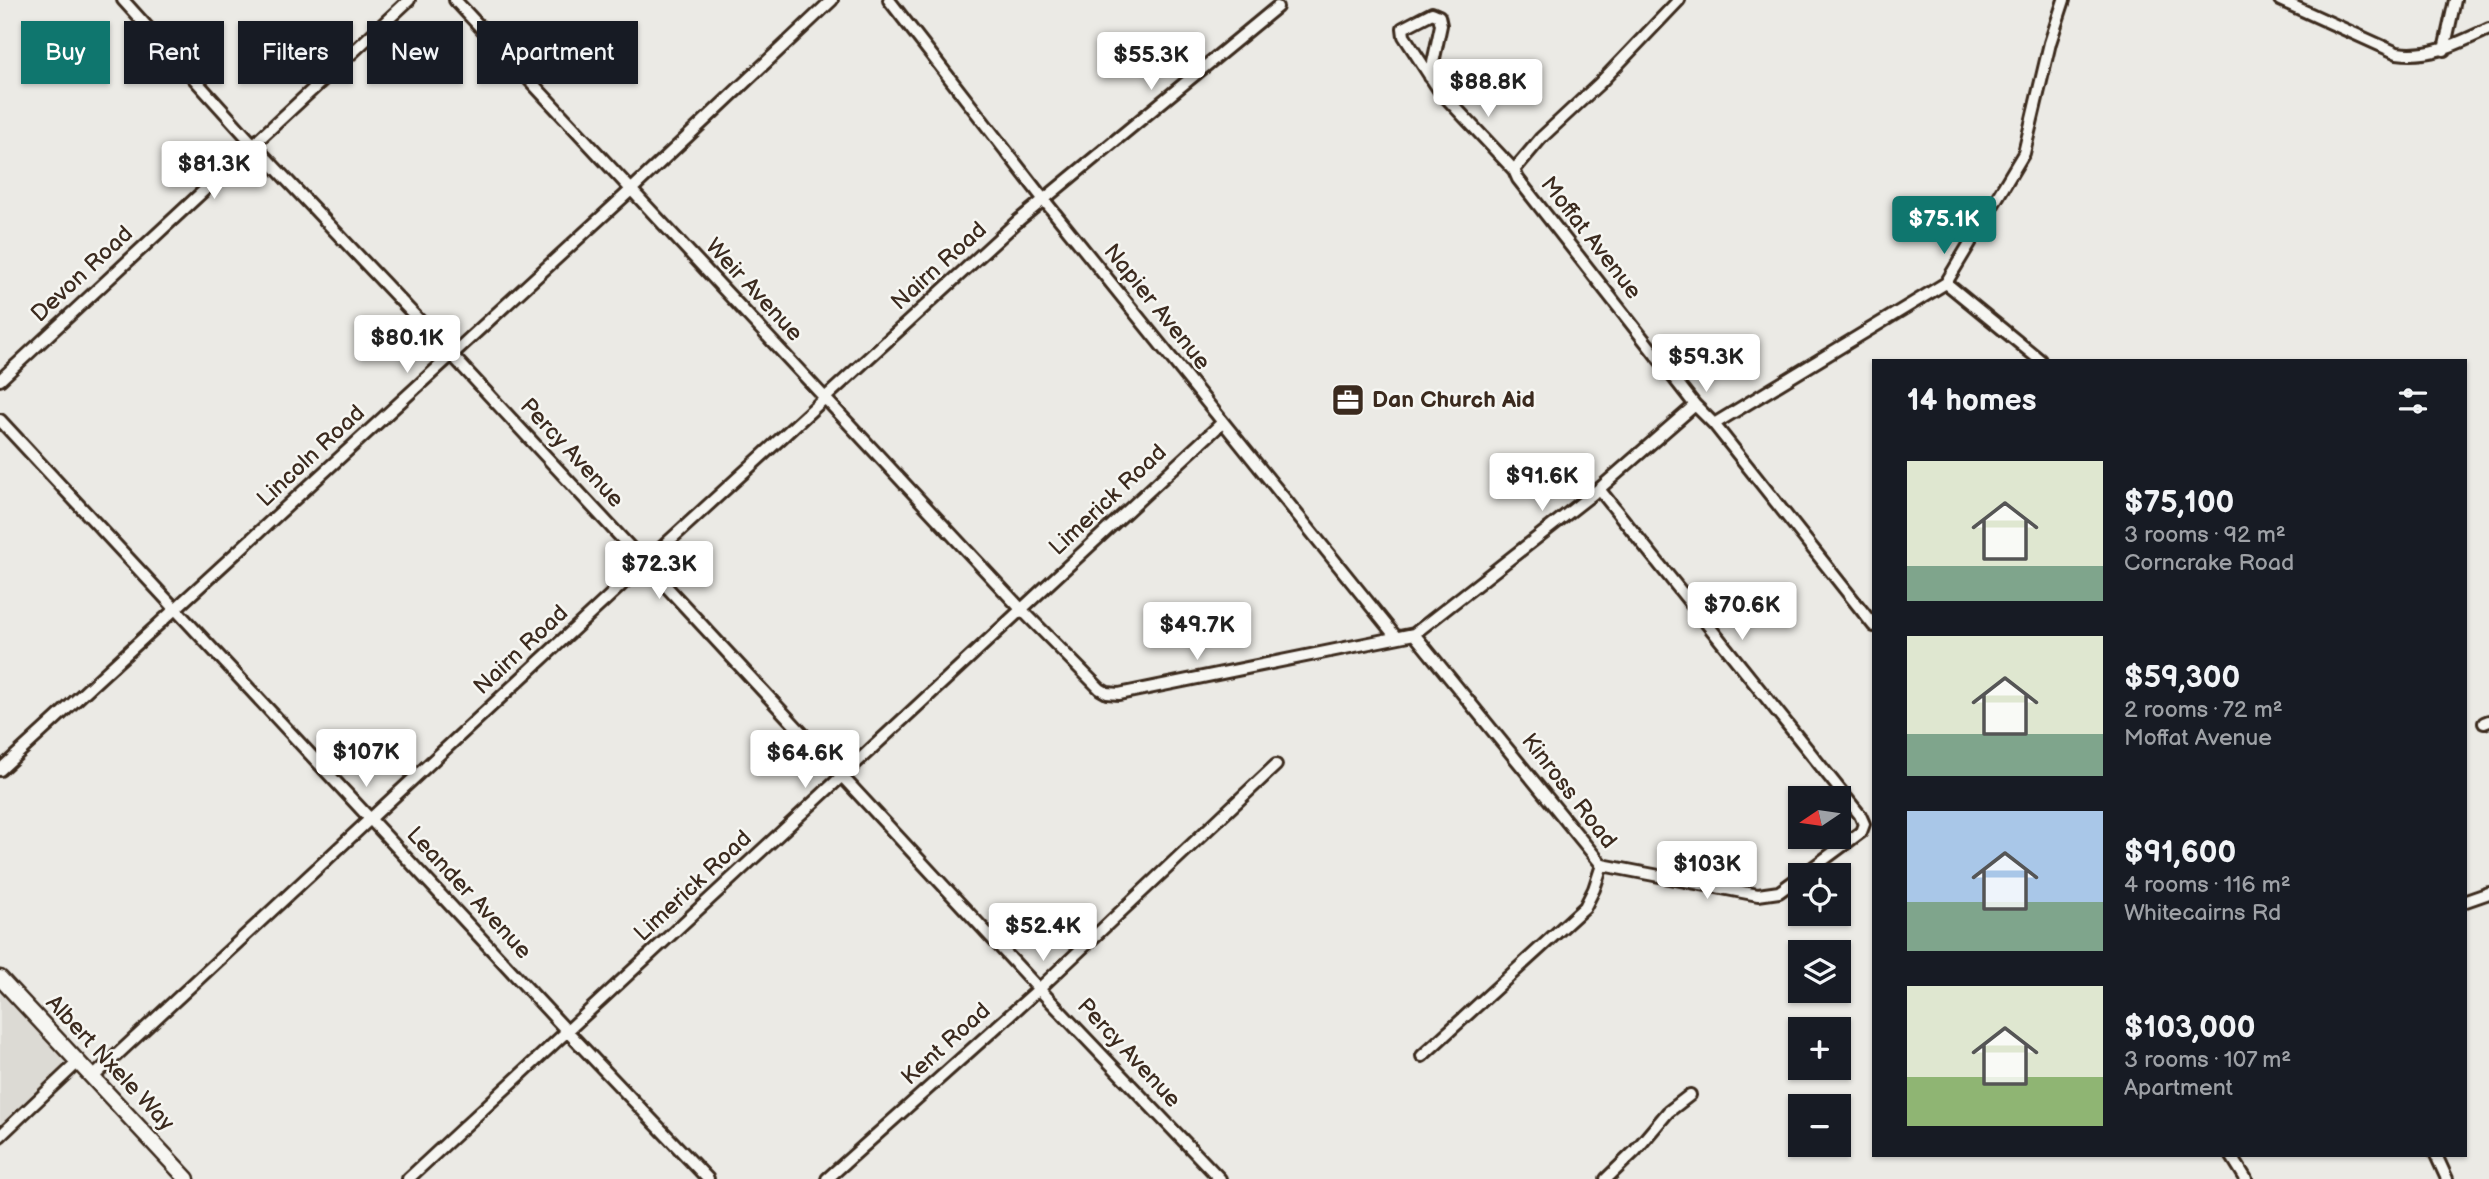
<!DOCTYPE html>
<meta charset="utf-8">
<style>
body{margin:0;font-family:"Balsamiq Sans",sans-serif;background:#20242c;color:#f1f3f6;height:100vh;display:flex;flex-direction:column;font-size:26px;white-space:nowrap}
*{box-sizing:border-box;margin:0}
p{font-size:23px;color:#9ea1a6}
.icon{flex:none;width:38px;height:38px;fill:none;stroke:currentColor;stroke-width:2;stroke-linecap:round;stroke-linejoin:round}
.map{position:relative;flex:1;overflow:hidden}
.details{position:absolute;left:1872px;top:359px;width:595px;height:798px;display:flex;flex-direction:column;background:#171b24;border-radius:0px;box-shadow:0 2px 5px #0004}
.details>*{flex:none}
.banner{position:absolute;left:21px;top:21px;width:665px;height:63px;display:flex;gap:14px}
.needle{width:46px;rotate:257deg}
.fabs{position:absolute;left:1788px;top:786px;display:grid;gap:14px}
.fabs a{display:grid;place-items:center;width:63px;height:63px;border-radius:0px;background:#171b24;box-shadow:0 2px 5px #0004;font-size:35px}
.price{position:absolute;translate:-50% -60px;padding:0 16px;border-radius:7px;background:#fff;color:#222;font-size:23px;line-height:46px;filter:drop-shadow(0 2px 4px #0008)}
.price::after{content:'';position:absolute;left:50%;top:42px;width:21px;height:16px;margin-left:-10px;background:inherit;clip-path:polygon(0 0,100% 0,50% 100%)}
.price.current{background:#0f766e;color:#fff}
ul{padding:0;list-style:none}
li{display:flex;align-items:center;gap:21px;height:175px;padding:0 35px}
li span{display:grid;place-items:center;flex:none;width:196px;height:140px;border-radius:0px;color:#555}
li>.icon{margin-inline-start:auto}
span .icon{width:84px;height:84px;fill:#fffc;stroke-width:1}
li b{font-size:30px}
h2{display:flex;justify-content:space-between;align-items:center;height:84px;padding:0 35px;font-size:30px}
.tag{padding:0 24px;border-radius:0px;background:#171b24;box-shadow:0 2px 5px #0004;font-size:24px;line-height:63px}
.tag.current{background:#0f766e;color:#fff}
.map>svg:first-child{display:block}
.built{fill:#dcdad4}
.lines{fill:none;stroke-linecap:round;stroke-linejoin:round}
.street-casing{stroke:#3b2a1e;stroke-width:16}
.secondary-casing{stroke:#3b2a1e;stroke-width:19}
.street{stroke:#f6f6f2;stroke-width:10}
.secondary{stroke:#f6f6f2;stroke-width:14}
.labels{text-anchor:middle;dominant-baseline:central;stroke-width:5;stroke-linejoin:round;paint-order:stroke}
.street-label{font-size:23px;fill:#3b2a1e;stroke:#f6f6f2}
.poi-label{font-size:23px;font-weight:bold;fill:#3b2a1e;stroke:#f6f6f2;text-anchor:start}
</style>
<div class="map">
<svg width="2489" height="1179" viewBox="0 0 2489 1179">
<rect width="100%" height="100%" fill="#ebeae5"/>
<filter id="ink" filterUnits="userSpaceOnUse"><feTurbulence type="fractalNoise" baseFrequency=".0143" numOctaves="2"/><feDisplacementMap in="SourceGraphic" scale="14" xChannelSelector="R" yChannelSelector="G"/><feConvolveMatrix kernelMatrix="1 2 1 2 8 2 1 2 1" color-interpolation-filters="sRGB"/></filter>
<g filter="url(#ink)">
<path class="built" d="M0 974 82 1062 0 1137Z"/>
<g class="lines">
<defs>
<path id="street" d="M123 0 252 143 452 355 1039 989 1220 1179
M455 0 1021 609 1100 689 1107 693 1119 694 1414 634 1599 489 1695 405
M889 0 1044 200 1396 637
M2280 0 2397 53C2432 58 2458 43 2489 29
M2444 50 2455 0
M1430 77 1441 25 1439 16 1432 13 1403 28 1404 36 1439 90 1514 170 1518 179 1695 405 1714 424 1874 626
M1514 170 1541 138 1599 84 1679 0
M1946 283 2040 360
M0 380 409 0
M0 420 567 1031 708 1179
M1714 424 1946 283 2024 153 2050 43 2064 0
M1599 489 1860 815 1864 824 1861 832 1803 875
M1414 634 1602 865 1594 889 1585 907 1422 1056
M2484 723 2489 721
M0 770 632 189 832 0
M1602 865 1758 895 1779 892 1801 876
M2466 901 2489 893
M92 1078 645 563 1019 220 1277 7
M0 1136 78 1062
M2231 1155 2246 1179
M2436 1155 2447 1179
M408 1179 1222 423
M827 1179 1039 989 1276 765
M1606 1179 1635 1151 1668 1112 1690 1095"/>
<path id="secondary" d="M0 978 187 1179"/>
</defs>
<use href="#street" class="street-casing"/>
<use href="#secondary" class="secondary-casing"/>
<use href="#street" class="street"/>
<use href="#secondary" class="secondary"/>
</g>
</g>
<defs>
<symbol id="office-square" viewBox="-11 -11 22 22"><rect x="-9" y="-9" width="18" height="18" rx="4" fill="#3b2a1e" stroke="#f6f6f2"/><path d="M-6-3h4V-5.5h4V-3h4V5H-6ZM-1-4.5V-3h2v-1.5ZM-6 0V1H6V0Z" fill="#fff"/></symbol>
</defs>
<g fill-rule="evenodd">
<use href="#office-square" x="1329" y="381" width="38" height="38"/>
</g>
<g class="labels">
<g class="street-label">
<text transform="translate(1591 238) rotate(52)">Moffat Avenue</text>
<text transform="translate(939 266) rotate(-42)">Nairn Road</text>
<text transform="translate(82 274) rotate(-43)">Devon Road</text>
<text transform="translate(754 290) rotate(47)">Weir Avenue</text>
<text transform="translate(1157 307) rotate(51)">Napier Avenue</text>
<text transform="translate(572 453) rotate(47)">Percy Avenue</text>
<text transform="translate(311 456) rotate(-43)">Lincoln Road</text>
<text transform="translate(1108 500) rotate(-43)">Limerick Road</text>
<text transform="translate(521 650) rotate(-43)">Nairn Road</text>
<text transform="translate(1569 791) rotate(52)">Kinross Road</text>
<text transform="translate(693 886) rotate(-43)">Limerick Road</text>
<text transform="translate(469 893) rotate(47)">Leander Avenue</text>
<text transform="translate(946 1044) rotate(-42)">Kent Road</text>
<text transform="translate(1129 1053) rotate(47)">Percy Avenue</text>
<text transform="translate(110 1063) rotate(47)">Albert Nxele Way</text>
</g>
<g class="poi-label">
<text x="1372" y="400">Dan Church Aid</text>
</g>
</g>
</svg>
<div class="fabs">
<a><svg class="needle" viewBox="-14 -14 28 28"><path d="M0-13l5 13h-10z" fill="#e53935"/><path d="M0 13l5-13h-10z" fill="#9ea1a6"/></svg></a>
<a><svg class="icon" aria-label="locate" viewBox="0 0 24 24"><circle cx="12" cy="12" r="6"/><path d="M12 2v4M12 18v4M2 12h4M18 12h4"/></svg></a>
<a><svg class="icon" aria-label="layers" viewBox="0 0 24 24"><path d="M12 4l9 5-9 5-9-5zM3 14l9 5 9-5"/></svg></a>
<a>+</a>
<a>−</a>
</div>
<b class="price" style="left:1151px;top:92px">$55.3K</b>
<b class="price" style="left:1488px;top:119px">$88.8K</b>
<b class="price" style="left:214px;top:201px">$81.3K</b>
<b class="price current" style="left:1944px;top:256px">$75.1K</b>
<b class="price" style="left:407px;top:375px">$80.1K</b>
<b class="price" style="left:1706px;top:394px">$59.3K</b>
<b class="price" style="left:1542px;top:513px">$91.6K</b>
<b class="price" style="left:659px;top:601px">$72.3K</b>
<b class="price" style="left:1742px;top:642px">$70.6K</b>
<b class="price" style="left:1197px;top:662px">$49.7K</b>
<b class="price" style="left:366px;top:789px">$107K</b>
<b class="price" style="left:805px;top:790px">$64.6K</b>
<b class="price" style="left:1707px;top:901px">$103K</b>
<b class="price" style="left:1043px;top:963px">$52.4K</b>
<div class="banner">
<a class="tag current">Buy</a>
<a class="tag">Rent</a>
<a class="tag">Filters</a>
<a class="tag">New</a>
<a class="tag">Apartment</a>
</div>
<section class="details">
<h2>14 homes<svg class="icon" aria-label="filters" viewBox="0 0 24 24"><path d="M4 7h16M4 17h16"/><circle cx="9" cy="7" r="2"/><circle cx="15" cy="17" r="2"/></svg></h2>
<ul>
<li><span style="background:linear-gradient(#dfe7d0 75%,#7fa58c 0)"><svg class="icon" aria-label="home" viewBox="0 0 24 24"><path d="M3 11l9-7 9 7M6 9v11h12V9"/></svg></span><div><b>$75,100</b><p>3 rooms · 92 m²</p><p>Corncrake Road</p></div></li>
<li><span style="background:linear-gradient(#dfe7d0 70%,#7fa58c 0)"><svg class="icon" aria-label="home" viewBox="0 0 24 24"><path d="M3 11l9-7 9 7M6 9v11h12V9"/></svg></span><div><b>$59,300</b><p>2 rooms · 72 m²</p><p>Moffat Avenue</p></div></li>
<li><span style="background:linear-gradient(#a9c7e8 65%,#7fa58c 0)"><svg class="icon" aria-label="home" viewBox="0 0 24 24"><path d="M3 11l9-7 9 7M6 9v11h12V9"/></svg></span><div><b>$91,600</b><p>4 rooms · 116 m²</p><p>Whitecairns Rd</p></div></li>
<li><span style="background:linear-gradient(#dfe7d0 65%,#8fb573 0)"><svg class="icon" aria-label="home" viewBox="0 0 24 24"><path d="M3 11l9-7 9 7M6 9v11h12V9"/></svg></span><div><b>$103,000</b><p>3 rooms · 107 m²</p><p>Apartment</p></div></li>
</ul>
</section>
</div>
